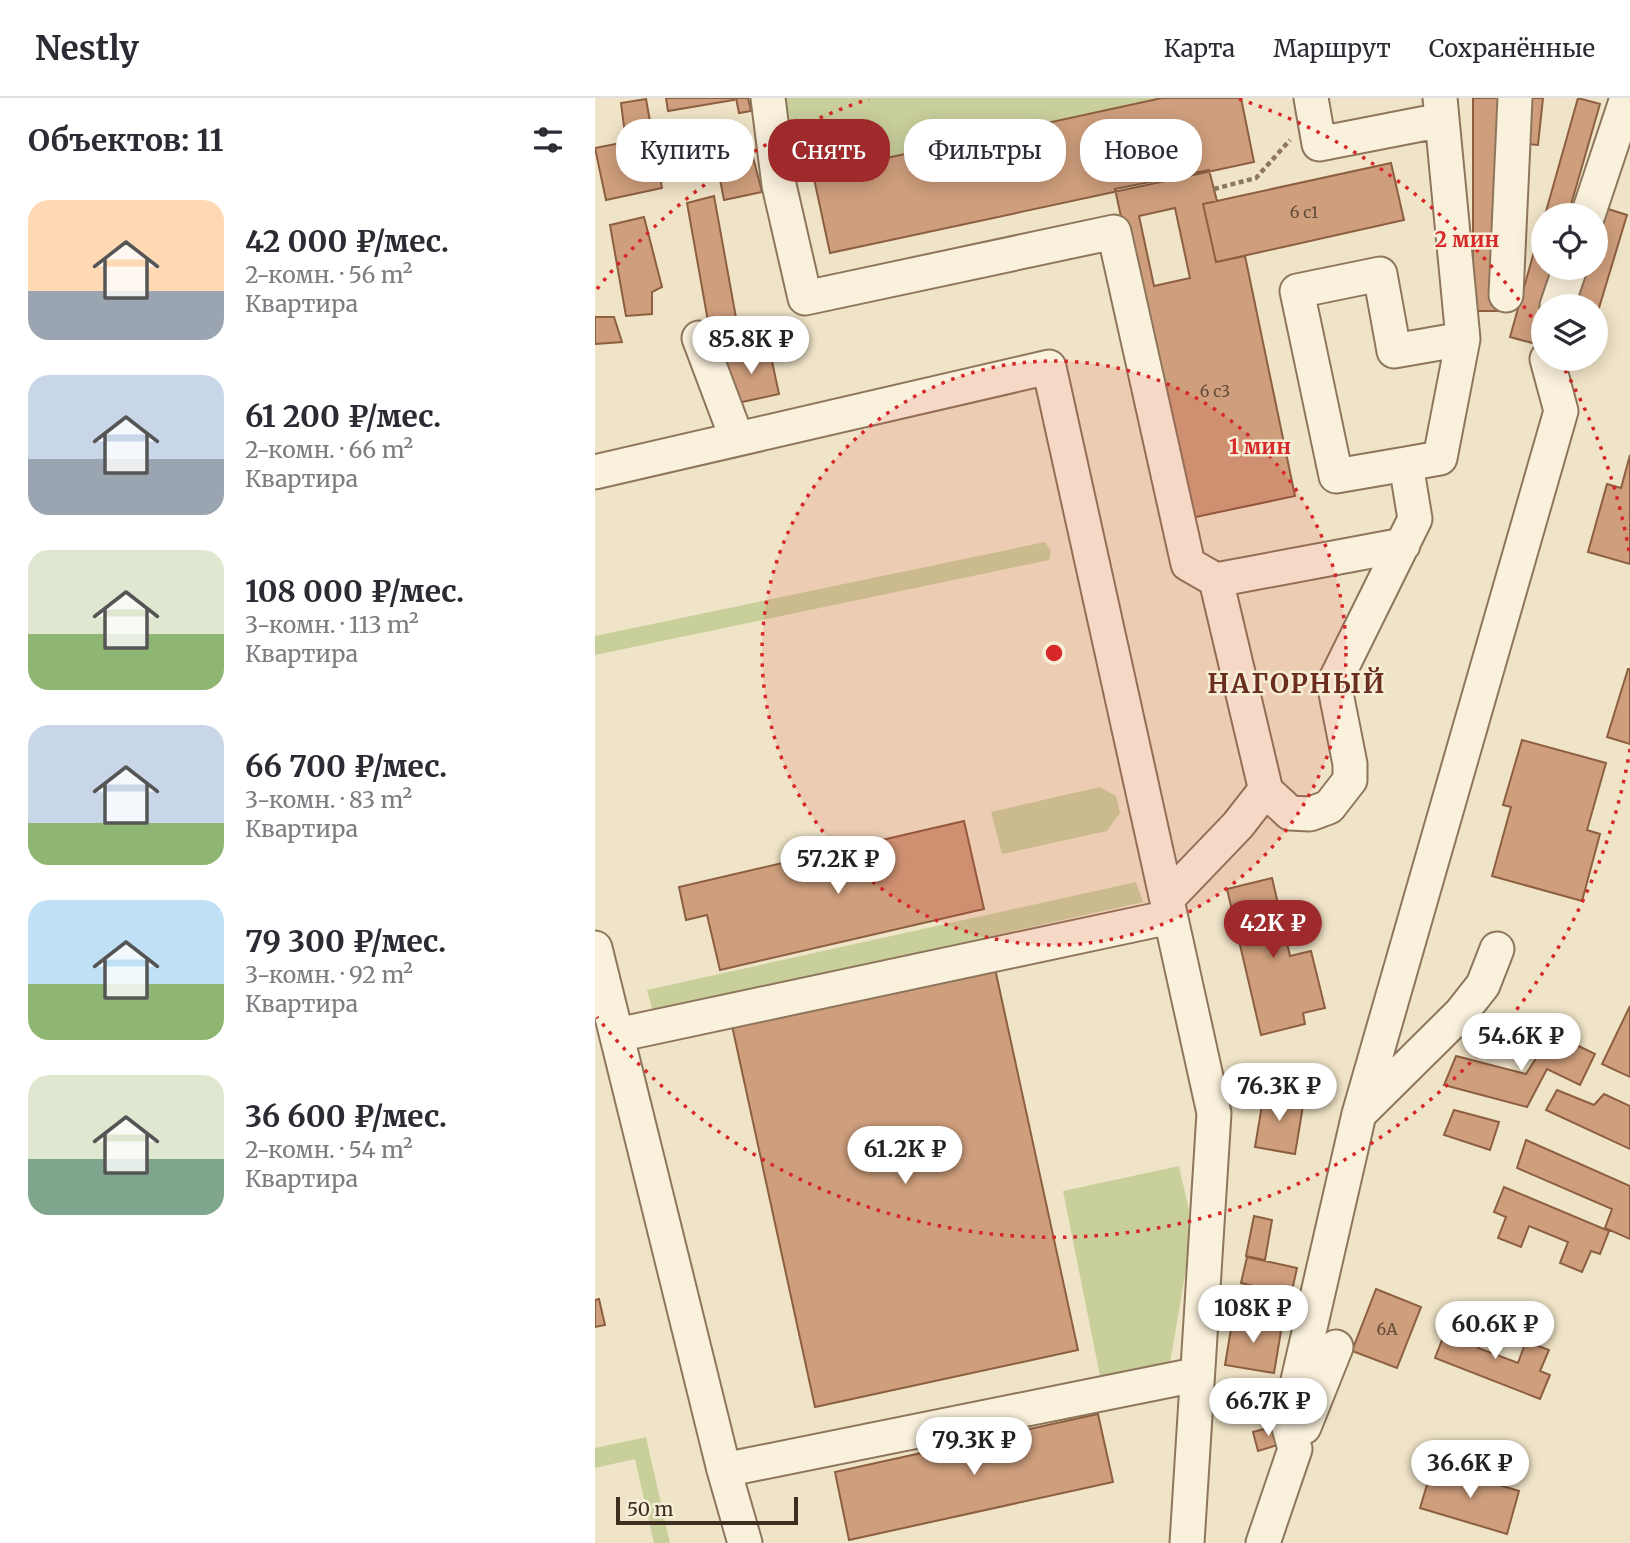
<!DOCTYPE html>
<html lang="ru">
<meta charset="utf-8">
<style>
body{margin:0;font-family:Merriweather,serif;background:#f2f2f3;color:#2b2b33;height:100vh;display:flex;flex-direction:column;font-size:26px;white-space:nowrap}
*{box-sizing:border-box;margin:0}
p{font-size:23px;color:#7c7c81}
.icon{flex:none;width:38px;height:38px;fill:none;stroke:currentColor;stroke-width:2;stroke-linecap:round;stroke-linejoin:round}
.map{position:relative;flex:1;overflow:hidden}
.sheet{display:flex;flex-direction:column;background:#fff;width:595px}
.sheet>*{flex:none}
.hud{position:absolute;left:21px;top:21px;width:665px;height:63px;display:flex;gap:14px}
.controls{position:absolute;left:936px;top:105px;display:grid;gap:14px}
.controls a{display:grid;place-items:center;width:77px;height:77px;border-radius:50%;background:#fff;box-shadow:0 4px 18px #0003;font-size:35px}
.scale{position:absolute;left:21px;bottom:18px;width:182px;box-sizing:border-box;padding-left:7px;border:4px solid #3d2e20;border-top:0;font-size:19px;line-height:24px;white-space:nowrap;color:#3d2e20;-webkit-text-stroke:5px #f7eed8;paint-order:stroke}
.price{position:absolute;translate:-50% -60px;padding:0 16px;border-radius:24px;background:#fff;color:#222;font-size:23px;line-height:46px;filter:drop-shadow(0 2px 4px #0008)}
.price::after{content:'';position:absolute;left:50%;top:42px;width:21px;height:16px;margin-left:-10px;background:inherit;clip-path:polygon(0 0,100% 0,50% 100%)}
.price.current{background:#9e2a2b;color:#fff}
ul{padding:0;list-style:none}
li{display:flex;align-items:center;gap:21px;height:175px;padding:0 28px}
li span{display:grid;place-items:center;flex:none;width:196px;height:140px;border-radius:21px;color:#555}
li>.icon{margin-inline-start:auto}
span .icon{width:84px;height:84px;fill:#fffc;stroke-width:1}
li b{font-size:30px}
h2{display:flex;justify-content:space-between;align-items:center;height:84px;padding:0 28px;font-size:30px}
.tag{padding:0 24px;border-radius:28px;background:#fff;box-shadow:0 4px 18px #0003;font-size:24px;line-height:63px}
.tag.current{background:#9e2a2b;color:#fff}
header{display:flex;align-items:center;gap:42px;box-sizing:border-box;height:98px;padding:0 35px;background:#fff;border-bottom:2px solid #e1e1e2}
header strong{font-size:33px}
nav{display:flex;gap:38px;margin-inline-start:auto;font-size:24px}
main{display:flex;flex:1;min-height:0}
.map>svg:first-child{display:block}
.green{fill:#c9cf9b}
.building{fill:#cf9f7d;stroke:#8d5f41;stroke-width:2;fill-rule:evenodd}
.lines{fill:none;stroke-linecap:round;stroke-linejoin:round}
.minor-casing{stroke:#8d765c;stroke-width:37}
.path{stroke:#8d765c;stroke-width:4.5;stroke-dasharray:5 3.5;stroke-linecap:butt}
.minor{stroke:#faf1dc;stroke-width:33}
.ring{fill:none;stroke:#d62828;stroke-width:3.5;stroke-dasharray:3.5 7}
.labels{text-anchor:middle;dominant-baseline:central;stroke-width:5;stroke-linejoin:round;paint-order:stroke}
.number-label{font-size:16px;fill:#624a37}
.district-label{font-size:26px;font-weight:bold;letter-spacing:2px;fill:#6b2e1e;stroke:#f7eed8}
.centre{fill:#d62828;stroke:#f7eed8;stroke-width:3.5}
.ring-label{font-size:21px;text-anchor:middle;font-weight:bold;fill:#d62828;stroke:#f7eed8;stroke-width:5;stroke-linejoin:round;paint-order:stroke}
</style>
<header>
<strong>Nestly</strong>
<nav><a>Карта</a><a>Маршрут</a><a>Сохранённые</a></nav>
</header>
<main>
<section class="sheet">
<h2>Объектов: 11<svg class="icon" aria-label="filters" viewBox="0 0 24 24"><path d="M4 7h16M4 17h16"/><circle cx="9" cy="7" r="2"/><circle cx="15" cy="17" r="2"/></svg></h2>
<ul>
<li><span style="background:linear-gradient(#ffd9b3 65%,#9aa5b1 0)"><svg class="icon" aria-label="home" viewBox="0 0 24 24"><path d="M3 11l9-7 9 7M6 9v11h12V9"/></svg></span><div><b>42 000 ₽/мес.</b><p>2-комн. · 56 m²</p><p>Квартира</p></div></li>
<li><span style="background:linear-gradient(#c9d6e8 60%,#9aa5b1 0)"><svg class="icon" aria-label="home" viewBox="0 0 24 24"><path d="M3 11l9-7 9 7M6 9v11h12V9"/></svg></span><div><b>61 200 ₽/мес.</b><p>2-комн. · 66 m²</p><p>Квартира</p></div></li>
<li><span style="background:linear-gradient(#dfe7d0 60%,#8fb573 0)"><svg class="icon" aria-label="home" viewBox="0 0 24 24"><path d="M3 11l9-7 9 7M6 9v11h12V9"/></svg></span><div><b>108 000 ₽/мес.</b><p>3-комн. · 113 m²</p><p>Квартира</p></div></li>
<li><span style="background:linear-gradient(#c9d6e8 70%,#8fb573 0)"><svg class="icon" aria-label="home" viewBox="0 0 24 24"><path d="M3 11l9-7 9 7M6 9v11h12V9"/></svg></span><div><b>66 700 ₽/мес.</b><p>3-комн. · 83 m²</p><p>Квартира</p></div></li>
<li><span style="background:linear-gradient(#bfe0f5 60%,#8fb573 0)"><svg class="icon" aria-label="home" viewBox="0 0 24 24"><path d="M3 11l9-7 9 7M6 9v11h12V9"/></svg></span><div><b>79 300 ₽/мес.</b><p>3-комн. · 92 m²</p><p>Квартира</p></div></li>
<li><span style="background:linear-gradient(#dfe7d0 60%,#7fa58c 0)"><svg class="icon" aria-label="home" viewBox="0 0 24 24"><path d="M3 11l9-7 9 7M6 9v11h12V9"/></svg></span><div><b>36 600 ₽/мес.</b><p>2-комн. · 54 m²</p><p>Квартира</p></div></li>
</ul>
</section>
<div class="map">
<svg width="1035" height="1445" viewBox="0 0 1035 1445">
<rect width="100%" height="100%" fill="#f0e4c8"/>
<path class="green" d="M185 0H567L195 80Z
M450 444 456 453 454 462 0 557V538Z
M505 689 521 698 525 715 512 733 407 756 396 714Z
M541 784 548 804 58 914 52 892Z
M584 1068 598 1130 575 1265 505 1278 468 1093Z
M51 1339 75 1445H59L40 1361 0 1370V1350Z"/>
<path class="building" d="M71 0H139V2L73 13Z
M141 0H153L156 13 144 15Z
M567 0H646L659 64 235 155 218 76Z
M878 0H906V213H878Z
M925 0H948L943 47 921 45Z
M983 0 1005 6 973 117H950Z
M51 1 67 90 11 102 0 50 31 44 26 5Z
M158 59 167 94 129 102 122 66Z
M796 65 809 122 621 164 608 106Z
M614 72 622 103 608 106 621 164 650 158 700 398 591 421 520 91ZM580 110 595 180 559 188 544 118Z
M119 98 147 253 119 257 92 105Z
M1010 110 1032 117 1001 220V208H980L992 170H1001V139Z
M49 119 67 189 57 194V216L31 218 15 127Z
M948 122V170H958L937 245 915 239Z
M0 219H19L27 244 0 246Z
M174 249 184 296 138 306 127 260Z
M1035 357V466L993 454 1012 386 1026 390Z
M1033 571H1035V646L1012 639Z
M927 642 1011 665 992 732 1005 736 987 803 897 778 916 709 908 707Z
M369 723 389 811 125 872 112 817 91 822 84 789Z
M677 780 695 858 716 853 730 910 708 915 710 926 666 937 632 791Z
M399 866 483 1252 220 1309 136 923Z
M1035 908V979L1007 966Z
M957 935 1000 956 985 987 952 971 932 1009 849 987 861 958 931 976Z
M962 992 999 1007 1009 996 1035 1008V1051L951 1012Z
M669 995 709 1002 700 1056 660 1049Z
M859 1012 904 1024 895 1052 849 1037Z
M931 1042 1035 1088V1141L1010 1130 1017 1111 922 1070Z
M909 1089 1014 1133 1005 1156 996 1153 987 1174 965 1165 973 1144 934 1128 926 1149 903 1140 911 1119 899 1114Z
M659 1118 677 1122 670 1162 651 1158Z
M652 1159 702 1170 696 1197 646 1185Z
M781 1191 826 1209 802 1270 757 1253Z
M4 1201 10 1227 0 1229V1202Z
M638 1219 687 1227 679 1275 630 1267Z
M869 1220 891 1229 883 1250 923 1265 931 1243 954 1252 945 1273 955 1277 945 1301 840 1260 849 1237 860 1241Z
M503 1316 518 1384 254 1442 240 1374Z
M684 1327 689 1345 663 1353 658 1334Z
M838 1367 924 1393 912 1436 825 1410Z"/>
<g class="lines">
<defs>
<path id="minor" d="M173 0 184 87 210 200 519 134 593 466 621 482
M716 0 724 46 847 22
M845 0 868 241
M993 117 1032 0
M911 197 920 0
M962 208 975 170
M104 240 142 341
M0 374 454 269 619 1015 592 1445
M808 447 621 482 671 693 695 715 715 716 734 709 755 682V666L739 585 820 421 811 366 741 378 702 193 785 176 799 253 868 241 845 360 811 366
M572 801 643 727 668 695
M0 850 129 1372 150 1445
M22 937 575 819
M766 1014 866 915 888 887 902 851
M709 1329 741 1249
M129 1372 600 1277
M668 1445 700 1351 693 1326 764 1016 966 313 952 261"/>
</defs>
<use href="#minor" class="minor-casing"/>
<path class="path" d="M619 91 661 80 695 42"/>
<use href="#minor" class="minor"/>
</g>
<circle cx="459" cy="555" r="292" fill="#d62828" fill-opacity=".12"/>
<g class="ring">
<circle cx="459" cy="555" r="292"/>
<path d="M1035 651A584 584 0 0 1 2 919M2 191A584 584 0 0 1 274 1M644 1A584 584 0 0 1 946 233M965 263A584 584 0 0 1 1035 459"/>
</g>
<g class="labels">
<g class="number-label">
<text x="709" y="114">6 с1</text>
<text x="620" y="293">6 с3</text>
<text x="792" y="1231">6А</text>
</g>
<g class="district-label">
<text x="702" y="585">НАГОРНЫЙ</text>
</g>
</g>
<circle cx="459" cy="555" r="10" class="centre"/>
<g class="ring-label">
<text x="872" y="149">2 мин</text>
<text x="665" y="356">1 мин</text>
</g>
</svg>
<div class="controls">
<a><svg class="icon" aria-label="locate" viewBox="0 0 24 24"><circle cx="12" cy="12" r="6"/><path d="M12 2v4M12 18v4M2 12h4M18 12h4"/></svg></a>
<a><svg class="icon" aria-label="layers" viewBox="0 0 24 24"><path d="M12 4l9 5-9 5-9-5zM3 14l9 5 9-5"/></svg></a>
</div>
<div class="scale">50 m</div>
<b class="price" style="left:156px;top:278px">85.8K ₽</b>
<b class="price" style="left:243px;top:798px">57.2K ₽</b>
<b class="price current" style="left:678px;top:862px">42K ₽</b>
<b class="price" style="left:926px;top:975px">54.6K ₽</b>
<b class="price" style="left:684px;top:1025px">76.3K ₽</b>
<b class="price" style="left:310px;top:1088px">61.2K ₽</b>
<b class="price" style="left:658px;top:1247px">108K ₽</b>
<b class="price" style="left:900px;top:1263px">60.6K ₽</b>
<b class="price" style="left:673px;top:1340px">66.7K ₽</b>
<b class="price" style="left:379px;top:1379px">79.3K ₽</b>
<b class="price" style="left:875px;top:1402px">36.6K ₽</b>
<div class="hud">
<a class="tag">Купить</a>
<a class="tag current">Снять</a>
<a class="tag">Фильтры</a>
<a class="tag">Новое</a>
</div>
</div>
</main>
